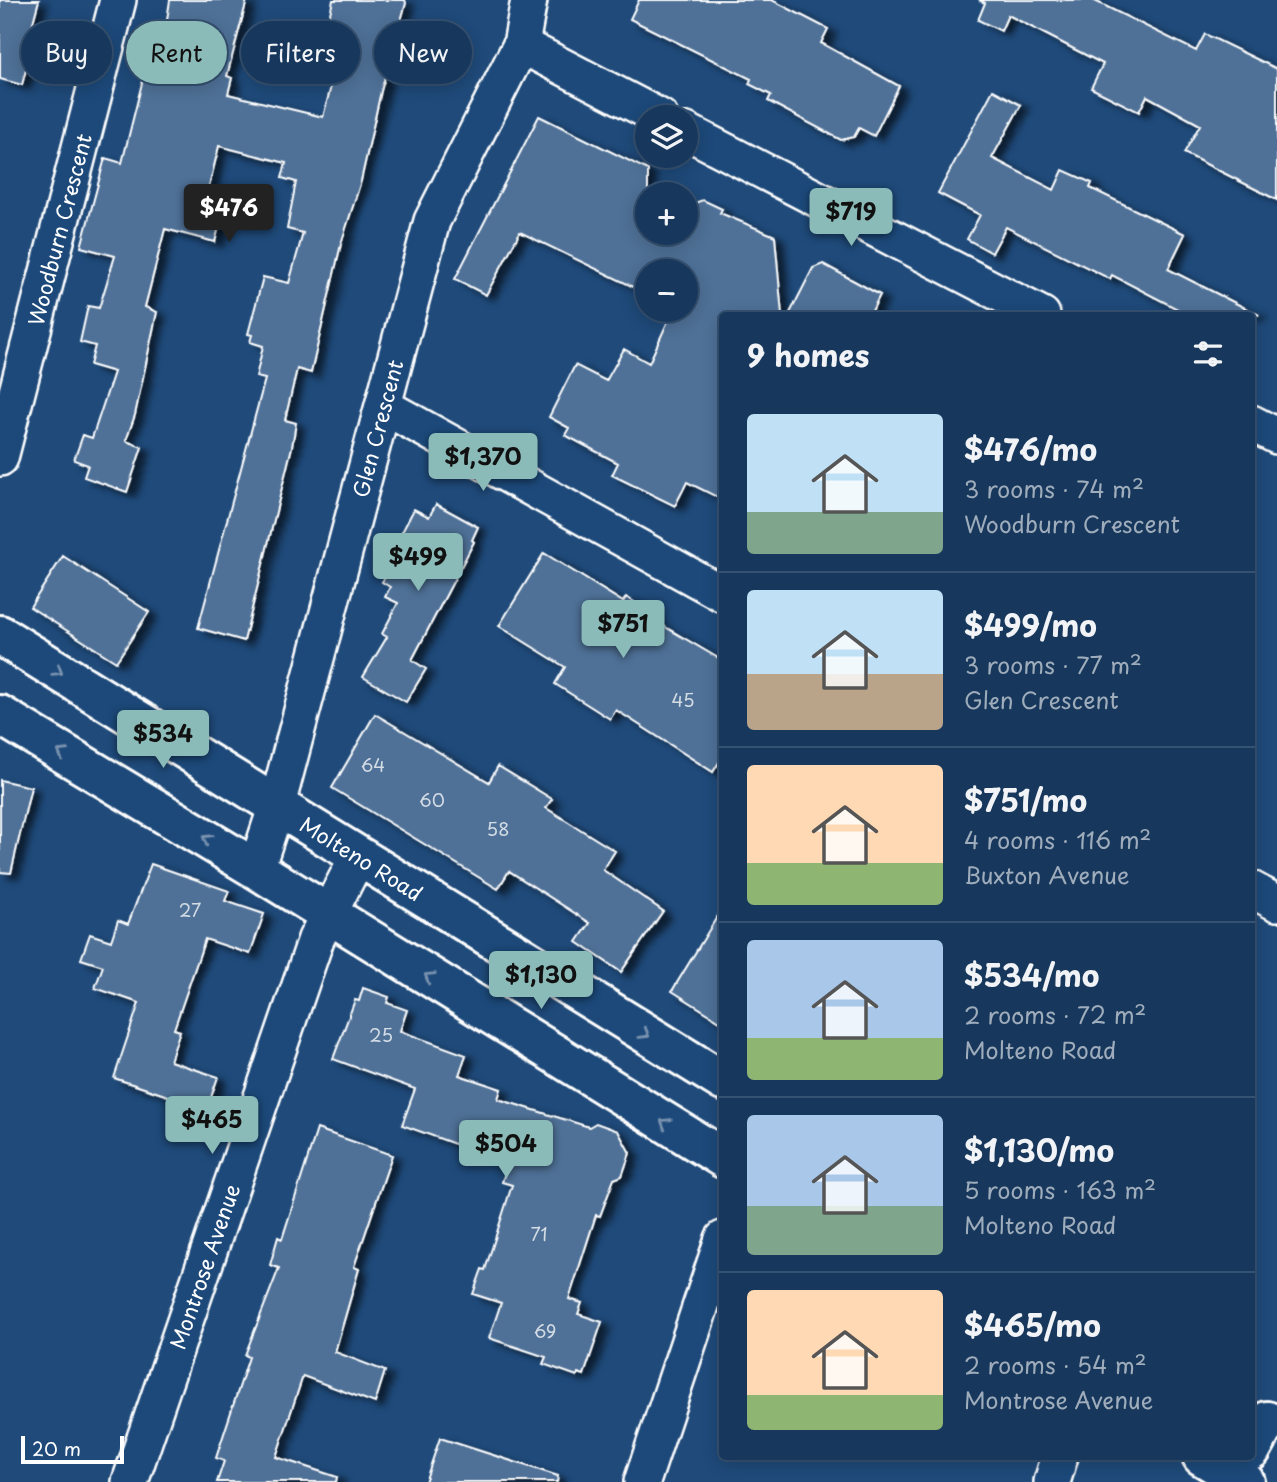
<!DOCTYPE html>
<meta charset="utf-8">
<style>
body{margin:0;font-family:"Playpen Sans",sans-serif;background:#203f62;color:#f1f3f6;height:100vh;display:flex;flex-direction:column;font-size:26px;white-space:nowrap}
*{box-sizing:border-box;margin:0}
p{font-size:23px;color:#9eacbb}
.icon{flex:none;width:38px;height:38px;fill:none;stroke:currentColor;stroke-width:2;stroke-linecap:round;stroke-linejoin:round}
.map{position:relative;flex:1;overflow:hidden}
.drawer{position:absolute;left:719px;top:312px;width:536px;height:1148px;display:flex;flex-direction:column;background:#17385c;border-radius:7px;box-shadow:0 4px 18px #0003,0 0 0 2px #365272}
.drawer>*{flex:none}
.hud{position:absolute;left:21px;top:21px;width:593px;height:63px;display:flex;gap:14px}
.controls{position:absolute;left:635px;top:105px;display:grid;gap:14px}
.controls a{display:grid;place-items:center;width:63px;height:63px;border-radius:50%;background:#17385c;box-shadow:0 4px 18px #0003,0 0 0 2px #365272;font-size:35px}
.scale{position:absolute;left:21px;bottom:18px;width:103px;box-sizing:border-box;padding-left:7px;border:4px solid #fff;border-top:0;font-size:19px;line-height:24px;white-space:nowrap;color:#fff;-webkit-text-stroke:5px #1f4a7a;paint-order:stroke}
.price{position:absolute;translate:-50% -60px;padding:0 16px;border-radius:7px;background:#8bbbb9;color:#111;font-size:23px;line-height:46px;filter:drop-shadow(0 2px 4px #0008)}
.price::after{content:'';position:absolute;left:50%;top:42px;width:21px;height:16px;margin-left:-10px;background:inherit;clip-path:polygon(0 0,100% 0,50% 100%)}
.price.on{background:#222;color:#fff}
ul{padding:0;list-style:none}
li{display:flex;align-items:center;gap:21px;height:175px;padding:0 28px}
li+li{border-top:2px solid #365272}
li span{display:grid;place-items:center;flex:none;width:196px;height:140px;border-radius:7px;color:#555}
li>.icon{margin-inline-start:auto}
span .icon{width:84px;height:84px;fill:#fffc;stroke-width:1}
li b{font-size:30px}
h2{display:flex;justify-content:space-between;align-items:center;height:84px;padding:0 28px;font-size:30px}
.pill{padding:0 24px;border-radius:32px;background:#17385c;box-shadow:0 4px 18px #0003,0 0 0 2px #365272;font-size:24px;line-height:63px}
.pill.on{background:#8bbbb9;color:#111}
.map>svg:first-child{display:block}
.building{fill:#507197;stroke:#fff;stroke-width:2;filter:url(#shadow)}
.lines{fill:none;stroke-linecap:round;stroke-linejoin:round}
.minor-casing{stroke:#fff;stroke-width:40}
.tertiary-casing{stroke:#fff;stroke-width:44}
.minor{stroke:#1f4a7a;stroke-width:35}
.tertiary{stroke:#1f4a7a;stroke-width:38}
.oneway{stroke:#7992af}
.labels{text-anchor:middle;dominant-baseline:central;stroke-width:6;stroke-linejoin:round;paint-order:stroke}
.number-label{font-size:18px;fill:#d3dce5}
.street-label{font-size:21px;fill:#fff;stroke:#1f4a7a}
</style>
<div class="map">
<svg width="1277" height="1482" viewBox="0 0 1277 1482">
<defs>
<filter id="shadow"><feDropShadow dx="8" dy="4.5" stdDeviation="3.5" flood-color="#0009"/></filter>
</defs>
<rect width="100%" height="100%" fill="#1f4a7a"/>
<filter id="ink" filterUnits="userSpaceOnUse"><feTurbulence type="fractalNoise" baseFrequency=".0143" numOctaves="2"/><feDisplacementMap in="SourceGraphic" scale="14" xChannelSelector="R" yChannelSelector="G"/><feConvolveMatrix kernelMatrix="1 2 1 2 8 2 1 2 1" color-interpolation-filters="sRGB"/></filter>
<g filter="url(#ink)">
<path class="building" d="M0 0H39L31 30 36 31 22 85 0 79Z
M170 0H247L227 76 232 78 228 94 323 117 344 36 326 32 333 0H405L406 3 381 91 361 181 341 244 311 373 297 369 285 420 296 423 292 447 244 641 198 628 265 379 256 377 263 346 250 342 252 335 248 334 263 277 289 283 303 233 287 229 296 182 282 178 286 163 219 146 205 203 224 208 215 242 165 229 145 307 157 312 135 415 126 441 142 447 127 492 84 477 88 465 74 460 83 435 92 438 114 372 90 365 95 346 80 342 88 306 99 308 115 256 81 247 105 158 122 163 155 31 165 33Z
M639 0H772L828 29 821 43 899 86 874 136 859 128 854 137 841 140 768 101 771 95 749 84 751 79 630 19Z
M979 0H1093L1196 51 1205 34 1277 69V200L1184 153 1200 125 1147 96 1139 112 1091 88 1103 64 1008 15 1001 31 978 20 985 3Z
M993 90 1021 105 992 158 1054 190 1063 170 1092 183 1090 188 1185 234 1168 269 1259 315H1189L1112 275 1110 279 1006 227 992 253 967 239 980 215 938 193Z
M539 116 648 170V233H686V206L703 200 722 209 720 213 775 236 782 315H723V500L687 482 675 506 612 475 618 463 565 435 569 428 549 417 575 365 606 381 624 349 649 363 673 310H686V271H648V294L520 232 486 295 455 279Z
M823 264 880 295 870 315H789L813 268Z
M436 504 478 527 472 540 474 542 412 660 426 669 406 702 363 677 387 637 382 634 398 603 385 597 390 587 382 582 389 570 384 567 414 509 429 517Z
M544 553 623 602 626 597 653 613 650 618 723 661V756L713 772 616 710 610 719 555 684 565 667 499 626Z
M63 556 149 612 116 662 30 607Z
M375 714 489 782 498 766 552 799 546 808 615 851 603 870 663 911 621 972 577 942 590 923 509 871 498 889 332 788Z
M0 780 31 787 11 873 0 872Z
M151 864 229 891 225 901 264 914 250 954 205 939 174 1029 180 1031 170 1061 218 1077 207 1109 114 1078 139 1003 95 988 103 966 81 959 90 934 111 941 118 920 128 924Z
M723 907V1023L672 991Z
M363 988 389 997 387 1003 407 1010 400 1031 466 1055 459 1075 501 1089 498 1099 589 1127 596 1123 618 1131 630 1153 622 1176 614 1179 600 1216 596 1215 569 1299 582 1303 578 1314 602 1322 584 1375 578 1373 577 1376 543 1364 546 1357 489 1338 501 1303 473 1294 482 1269 485 1270 512 1185 502 1182 508 1163 402 1125 415 1089 333 1059 355 1000 359 1001Z
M317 1129 392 1155 354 1267 359 1269 335 1352 385 1371 375 1403 303 1376 276 1457 337 1477 336 1482H217L224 1461 216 1458 249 1357 245 1355 279 1268 270 1265 278 1237 282 1239Z
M440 1438 558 1476 557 1482H425Z"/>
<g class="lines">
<defs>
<g id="minor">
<path d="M521 45 660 117"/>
<path d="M686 131 1042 315"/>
<path d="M385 407 723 594"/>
<path d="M1251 423 1277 436"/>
<path id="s1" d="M0 458 118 0"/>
<path id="s2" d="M256 869 277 805 432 221 521 45 529 0"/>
<path d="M1251 889 1277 903"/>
<path id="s3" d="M130 1482 316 939 357 858"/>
<path d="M642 1482 723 1239"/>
<path d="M1052 1482 1060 1456"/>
</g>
<g id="tertiary">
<path id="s4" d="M0 635 723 1081"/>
<path d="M0 715 256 869 723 1158"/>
<path d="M1251 1450 1267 1421"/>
<path d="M1202 1456 1245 1482"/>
</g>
</defs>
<use href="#minor" class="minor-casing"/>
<use href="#tertiary" class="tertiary-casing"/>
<use href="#minor" class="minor"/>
<use href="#tertiary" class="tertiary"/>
</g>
<defs><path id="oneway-chevron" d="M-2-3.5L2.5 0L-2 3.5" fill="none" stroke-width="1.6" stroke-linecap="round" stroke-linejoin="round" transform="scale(1.75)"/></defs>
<g class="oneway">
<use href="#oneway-chevron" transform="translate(58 671) rotate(32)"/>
<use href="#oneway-chevron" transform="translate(62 753) rotate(-149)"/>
<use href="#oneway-chevron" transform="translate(207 839) rotate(-149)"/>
<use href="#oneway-chevron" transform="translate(429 977) rotate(-148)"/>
<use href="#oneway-chevron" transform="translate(645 1034) rotate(31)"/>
<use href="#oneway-chevron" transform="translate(665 1123) rotate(-148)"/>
</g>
</g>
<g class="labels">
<g class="number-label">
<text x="683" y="699">45</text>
<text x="373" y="764">64</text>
<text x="432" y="799">60</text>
<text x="498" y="828">58</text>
<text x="190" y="909">27</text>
<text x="381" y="1034">25</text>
<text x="539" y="1233">71</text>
<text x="545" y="1330">69</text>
</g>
<g class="street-label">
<text stroke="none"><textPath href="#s1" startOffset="236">Woodburn Crescent</textPath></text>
<text stroke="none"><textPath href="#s2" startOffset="457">Glen Crescent</textPath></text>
<text stroke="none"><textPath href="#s4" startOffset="425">Molteno Road</textPath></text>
<text stroke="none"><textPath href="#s3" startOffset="228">Montrose Avenue</textPath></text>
</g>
</g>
</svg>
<div class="controls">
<a><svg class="icon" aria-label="layers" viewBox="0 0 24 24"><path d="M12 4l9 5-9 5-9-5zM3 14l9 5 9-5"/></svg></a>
<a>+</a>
<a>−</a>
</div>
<div class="scale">20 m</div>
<b class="price on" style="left:229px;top:244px">$476</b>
<b class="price" style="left:851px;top:248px">$719</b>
<b class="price" style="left:483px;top:493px">$1,370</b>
<b class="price" style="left:418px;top:593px">$499</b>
<b class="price" style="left:623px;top:660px">$751</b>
<b class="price" style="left:163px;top:770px">$534</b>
<b class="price" style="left:541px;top:1011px">$1,130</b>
<b class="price" style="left:212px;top:1156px">$465</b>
<b class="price" style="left:506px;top:1180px">$504</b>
<div class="hud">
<a class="pill">Buy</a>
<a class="pill on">Rent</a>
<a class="pill">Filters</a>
<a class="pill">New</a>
</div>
<section class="drawer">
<h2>9 homes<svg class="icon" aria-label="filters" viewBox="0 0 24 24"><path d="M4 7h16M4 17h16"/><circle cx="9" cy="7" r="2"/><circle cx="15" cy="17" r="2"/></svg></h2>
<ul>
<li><span style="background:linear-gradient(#bfe0f5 70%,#7fa58c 0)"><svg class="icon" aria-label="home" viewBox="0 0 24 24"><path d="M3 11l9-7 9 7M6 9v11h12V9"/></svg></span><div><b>$476/mo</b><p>3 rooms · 74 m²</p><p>Woodburn Crescent</p></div></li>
<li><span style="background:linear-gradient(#bfe0f5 60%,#b9a48a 0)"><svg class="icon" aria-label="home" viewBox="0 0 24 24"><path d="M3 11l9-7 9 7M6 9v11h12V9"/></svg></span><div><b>$499/mo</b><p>3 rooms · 77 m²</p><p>Glen Crescent</p></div></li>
<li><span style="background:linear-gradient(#ffd9b3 70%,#8fb573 0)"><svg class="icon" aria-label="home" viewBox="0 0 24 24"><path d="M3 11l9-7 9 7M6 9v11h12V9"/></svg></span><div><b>$751/mo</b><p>4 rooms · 116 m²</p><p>Buxton Avenue</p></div></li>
<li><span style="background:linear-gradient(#a9c7e8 70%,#8fb573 0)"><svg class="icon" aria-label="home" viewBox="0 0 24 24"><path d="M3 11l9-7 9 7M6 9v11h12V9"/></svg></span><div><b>$534/mo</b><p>2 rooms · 72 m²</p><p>Molteno Road</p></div></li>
<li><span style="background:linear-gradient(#a9c7e8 65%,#7fa58c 0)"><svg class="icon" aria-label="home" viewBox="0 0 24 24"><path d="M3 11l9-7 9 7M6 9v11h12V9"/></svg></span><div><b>$1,130/mo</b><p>5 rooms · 163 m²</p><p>Molteno Road</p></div></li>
<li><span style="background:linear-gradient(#ffd9b3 75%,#8fb573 0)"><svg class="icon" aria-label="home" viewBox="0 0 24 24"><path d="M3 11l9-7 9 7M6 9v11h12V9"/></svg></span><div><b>$465/mo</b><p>2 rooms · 54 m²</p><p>Montrose Avenue</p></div></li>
</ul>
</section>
</div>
